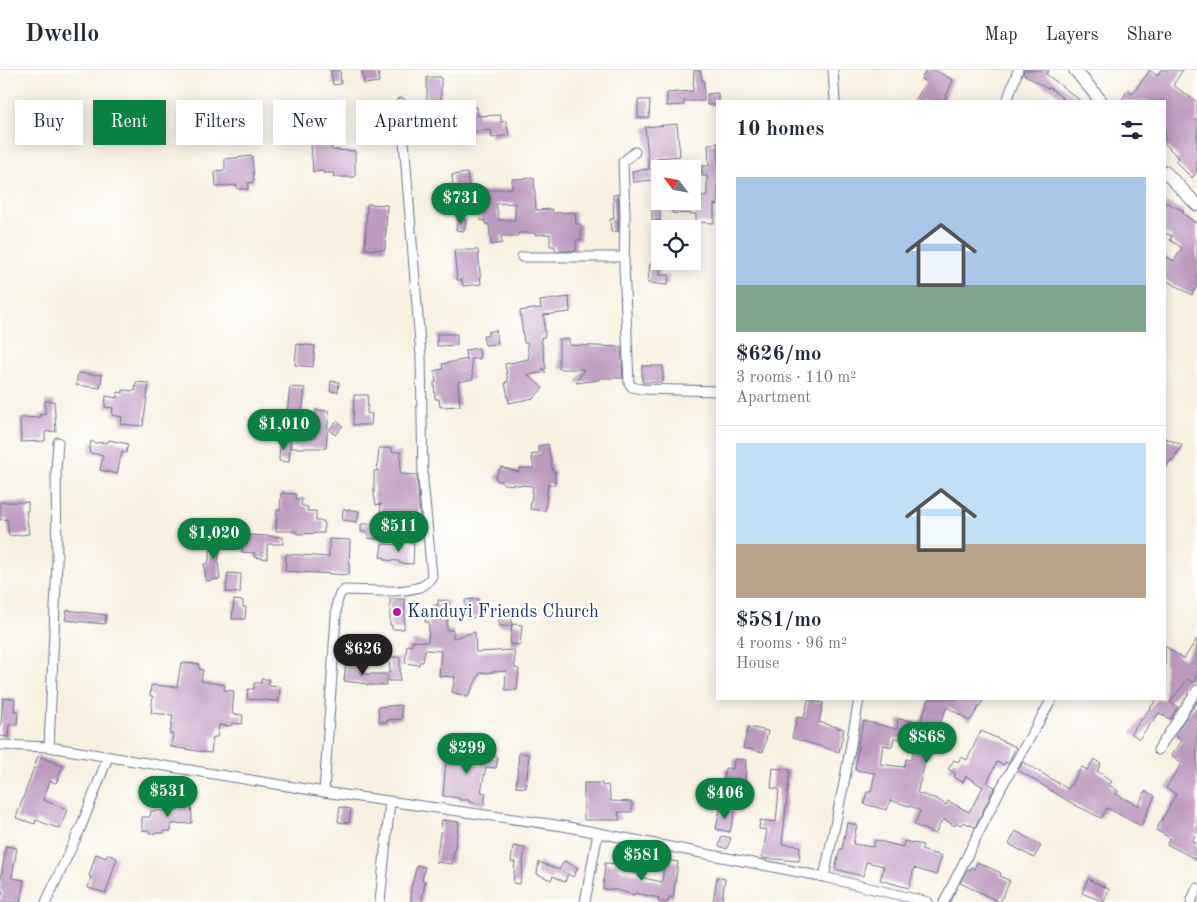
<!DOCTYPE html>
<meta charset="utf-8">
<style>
body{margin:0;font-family:"Old Standard TT",serif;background:#f6f6f7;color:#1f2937;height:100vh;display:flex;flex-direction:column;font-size:19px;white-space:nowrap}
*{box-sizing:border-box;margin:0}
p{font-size:16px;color:#747a83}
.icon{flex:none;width:28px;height:28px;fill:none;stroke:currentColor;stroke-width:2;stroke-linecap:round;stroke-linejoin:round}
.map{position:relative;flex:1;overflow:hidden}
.drawer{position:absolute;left:716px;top:30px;width:450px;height:600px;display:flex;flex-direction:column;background:#fff;border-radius:0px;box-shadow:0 2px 12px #0003}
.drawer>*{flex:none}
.banner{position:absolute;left:15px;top:30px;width:475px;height:45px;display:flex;gap:10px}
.needle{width:32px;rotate:301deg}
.buttons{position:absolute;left:651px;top:90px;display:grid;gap:10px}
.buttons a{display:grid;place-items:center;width:50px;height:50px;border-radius:0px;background:#fff;box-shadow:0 2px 12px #0003;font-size:25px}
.price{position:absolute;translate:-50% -42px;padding:0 11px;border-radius:18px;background:#0b8043;color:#fff;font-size:16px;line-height:32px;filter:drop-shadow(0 1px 2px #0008)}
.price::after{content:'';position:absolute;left:50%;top:30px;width:15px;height:11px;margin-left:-8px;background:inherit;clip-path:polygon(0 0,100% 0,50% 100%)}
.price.on{background:#222;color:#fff}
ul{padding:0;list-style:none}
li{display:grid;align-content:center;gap:10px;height:265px;padding:0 20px}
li+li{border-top:1px solid #e0e1e3}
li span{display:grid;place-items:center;height:155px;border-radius:0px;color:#555}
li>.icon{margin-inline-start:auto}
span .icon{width:90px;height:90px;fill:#fffc;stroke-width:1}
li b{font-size:21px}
h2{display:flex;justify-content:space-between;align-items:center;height:60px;padding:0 20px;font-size:21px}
.chip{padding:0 18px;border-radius:0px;background:#fff;box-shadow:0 2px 12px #0003;font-size:18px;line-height:45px}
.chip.on{background:#0b8043;color:#fff}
header{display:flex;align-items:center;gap:30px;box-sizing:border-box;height:70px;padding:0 25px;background:#fff;border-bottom:1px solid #e0e1e3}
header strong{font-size:24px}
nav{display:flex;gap:28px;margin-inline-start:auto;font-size:18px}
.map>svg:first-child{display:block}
.building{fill:#be99bf;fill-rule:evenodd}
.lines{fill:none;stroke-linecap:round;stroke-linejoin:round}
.street-casing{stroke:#68738c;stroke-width:11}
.secondary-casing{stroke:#68738c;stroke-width:14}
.street{stroke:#fff;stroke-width:9}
.secondary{stroke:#fff;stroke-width:12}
.poi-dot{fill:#b5179e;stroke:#fff;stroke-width:2}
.labels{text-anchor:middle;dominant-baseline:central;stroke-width:4.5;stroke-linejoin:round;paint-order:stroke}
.poi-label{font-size:18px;fill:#1b2f5e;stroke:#fff;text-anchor:start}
</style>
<header>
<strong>Dwello</strong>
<nav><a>Map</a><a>Layers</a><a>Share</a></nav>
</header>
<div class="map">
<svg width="1197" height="832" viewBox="0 0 1197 832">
<rect width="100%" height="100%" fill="#fff"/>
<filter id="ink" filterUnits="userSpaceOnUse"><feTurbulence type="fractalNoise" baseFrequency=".02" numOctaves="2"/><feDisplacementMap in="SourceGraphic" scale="10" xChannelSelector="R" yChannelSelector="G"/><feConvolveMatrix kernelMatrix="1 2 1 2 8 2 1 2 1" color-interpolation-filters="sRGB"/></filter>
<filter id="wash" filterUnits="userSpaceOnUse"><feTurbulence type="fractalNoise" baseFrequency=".0096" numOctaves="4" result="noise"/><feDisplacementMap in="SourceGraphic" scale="20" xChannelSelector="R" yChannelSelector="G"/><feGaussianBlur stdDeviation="1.12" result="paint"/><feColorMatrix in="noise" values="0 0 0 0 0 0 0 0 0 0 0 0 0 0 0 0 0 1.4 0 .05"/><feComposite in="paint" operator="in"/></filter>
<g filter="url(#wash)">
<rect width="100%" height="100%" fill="#f8f1e2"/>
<g id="blocks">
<path class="building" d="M331 0H340L341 14 333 15Z
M362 0H378L379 12 364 14Z
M694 0H700L702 10 704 11V31H684V35L667 36V23L693 21Z
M926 0H935L953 10 944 31H915L926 12 921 9Z
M1024 0H1049L1046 4 1081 31H1066L1049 17 1048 19 1023 4Z
M1150 0 1157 6 1161 0H1183L1173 15 1197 32V102L1192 108 1175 91 1179 88 1165 74V31H1121L1127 21 1132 24Z
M427 7H441V31H442L443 34 463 31V39L477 37 478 46 501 45V52L506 51 509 65 492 68 491 60 445 65 444 56 415 58 413 37H420V33H427Z
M718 23V35H707V24Z
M638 30H650L649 48H638Z
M295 31 325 33V46L294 44Z
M677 54 680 86 657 88 658 103H653V110L633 112 632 101 649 99 645 57Z
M310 60H328L332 80 355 81V107H333L334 103H323V101L313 102Z
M718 73V135L714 134V153L696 152V144L672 143 673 131H692V126H707V106H702V96H709L708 74Z
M252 86 254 112 248 113V119H237V115L216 117 215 101 225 100V89Z
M467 103 470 127 439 131 437 118 453 116 452 105Z
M534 108 536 140 552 139 553 143 575 142 576 154H581V170H576V181H555V176H550V164L535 165V163H518V166H501L502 173 491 175 489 154 486 155 485 150 481 151 476 122 512 118V109ZM515 133V150H499L496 134Z
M618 124V161L611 162 610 149H614L613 125Z
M1165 132 1184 141 1182 143 1197 154V216L1192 225 1165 210V186L1174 191 1182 178 1170 170 1172 166 1165 163Z
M367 134 387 135 385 180 365 179Z
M652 137H660V151H652Z
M457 149 466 150 464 161 456 160Z
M454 180H478L481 214 463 216 462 210H457Z
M650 194 660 195V205H669L668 215 648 213Z
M569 227 570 242 544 245 545 267H541L546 299H542L546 302 528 305 543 318 534 328 509 333 505 312H508L505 294 529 289 527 273H524L520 241 541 238 540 231Z
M496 260 498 274 485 275 483 266H488V262Z
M437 264H457V275L437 276Z
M559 269H569V275L621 277 623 308H599V310L576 313 584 299H559Z
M297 274 315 276 313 297 295 295Z
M479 278 480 289H471L473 309 458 312 460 336 440 337 439 329H435L434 312H436L434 301 443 299 442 294 468 289 466 290 465 280Z
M642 296H663V312H642Z
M78 303 102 305 100 318 76 315Z
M331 311 339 312 338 322 330 321Z
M136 312 149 313 143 356 121 354 122 347 112 345 113 338 105 337 106 326 117 328 118 322 123 323V320L135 321Z
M290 317 305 318 302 345 287 344Z
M354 325H368L367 343 372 344 371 355H353Z
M45 331H54L56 361 45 362V371L21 372 20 348 40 347 39 345 45 344Z
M316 340 329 341 326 378H291V368H315Z
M337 351 343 356 335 365 329 360Z
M1165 368 1182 375 1173 390 1171 389 1165 400Z
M109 370 128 374 126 383 122 382 117 404 100 400 103 385 89 383 91 371 95 373 108 372Z
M280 370 290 371 289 392 279 391Z
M548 374 553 402 555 401V415L548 414 545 441 530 439 533 416 504 414 495 408 501 397 519 402V398H534L531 385 539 383 538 376Z
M379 378H392V382H401L400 404 417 405 420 450 380 447 381 434 376 435 374 425V401H377Z
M281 423 296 424V429H302L301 435 308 437 307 441H316V451H324V463L297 464 296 461H276L277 440H280Z
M0 432H28V441H26L29 464 9 466 7 449 0 450Z
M343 439 359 441 357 452 342 450Z
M361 454H378L377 469 368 468V462H361Z
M233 464 283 467V474H267V489L254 487 255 483 242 482 243 471 230 479Z
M218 466 222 473 218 492 220 509 206 511 204 494H208L211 479 208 471Z
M329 469 350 470 349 505 285 501 286 484 329 487Z
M400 472 414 473 413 494 399 493V491L385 490 386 488 380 487 382 474 400 475Z
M228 503 241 504 240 523 226 522Z
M390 529H405L404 559H392V555H390Z
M478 529 480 547 466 548 465 530Z
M234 530 243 531V537H246L245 549H232Z
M438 530 448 531 447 560H453V568L475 562 476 582 514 580 515 598 519 599 517 620H505L506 601 480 603 468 627 452 622 455 607 439 606 441 581 425 580 423 592H419V595L405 593 407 575 412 576V571L428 572 429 552H425L426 543H430V538L434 539V535H438Z
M67 540 106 545 105 554 65 550Z
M499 546H512V556H499Z
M512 554 522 555 520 575 510 574Z
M1197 569V606L1193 613 1188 609 1170 632 1178 637 1170 649 1159 643 1139 669 1131 663 1157 629H1165V576L1184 589Z
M389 587H400V611H388V602H390Z
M181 593 199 594V599L203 600 201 611 225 615 224 620 234 621 232 644 243 645 242 654 232 653 231 656 219 655 217 667H213L211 683 171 677 173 664H170L173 645 151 643 153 626H150L151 615 177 617Z
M346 593 362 594 361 604H386V615H367V614L344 611Z
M261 609H269V616L280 617 279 631 247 629 248 619H254V613H261Z
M3 628 15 629 14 641H18L17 655H9L8 667 0 666Z
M929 629H984L970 651 947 637 932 672 936 674 929 687 927 686 917 723 937 729 946 735 948 731 969 742 983 717 966 706 963 712 954 707 956 704 948 699 954 690 958 692 961 687 967 690 981 661 1016 677 1008 694 1005 692 1003 695 997 692 987 713 995 717 975 757 963 752 961 755 957 753 955 756 943 749 935 764 914 755 920 741 915 738 890 730 887 740 864 734 867 722H871L875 703 855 700 859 669 864 651 897 659 898 649 920 652ZM894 668 913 670 912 672 916 673 911 690 906 689 904 697 880 694 883 675 892 677Z
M808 630 823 633 819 652 844 659 839 682 792 668 797 647 804 648Z
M1197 631V762L1192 771 1197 774V790L1167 774 1170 768 1156 760 1176 724 1166 718 1182 693 1171 685 1182 671 1175 665Z
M401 635 402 649 387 650V652H379L378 637Z
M748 657 768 661 763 682 743 678Z
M461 678H473V684L498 687 496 698 486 697 481 722 486 723 484 735 469 732V730H459V728L443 726 447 679 461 680Z
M519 683 529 684 526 718 516 717Z
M38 686 63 696 56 713 50 711 43 730 67 739 60 759 36 750 35 754 16 748Z
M734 689 746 690 745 717 732 716V709H724L725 698 733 699Z
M1094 689 1101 694 1097 701 1112 711 1109 715 1118 721 1116 724 1138 736 1145 721 1155 726 1141 756 1107 738 1101 748 1073 734 1018 700 1023 692 1068 719 1082 697 1087 700Z
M773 698 790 700 782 774 800 776 799 791 762 788 767 760 759 759 760 750 776 752 779 719 771 718Z
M584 713H602V716L608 715 611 731 632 732V742H618L620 750H584Z
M191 729 192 753 171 754V761H164V763H149L150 761 142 760V747H150L151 741H178L177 730Z
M340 737 351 739 349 753 338 752Z
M720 739 735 742 730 762 716 759Z
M442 750 459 752 452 794 436 792Z
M847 753 857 755 853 774 873 777 875 770 903 777 904 771 923 775 921 780 942 786 936 805 914 798 909 818 880 810 884 796 866 792 863 806 835 799 840 779H842Z
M1016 761 1041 776 1034 788 1009 774Z
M722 766 731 768 727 779 719 776Z
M6 776 17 778 12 808 24 810 20 832H0L3 821H0V814Z
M513 776 525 778 520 814 513 813 515 792H511Z
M96 784 106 788 107 784 117 788 106 823 88 818 91 807 89 806Z
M665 790 678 792 673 828 669 827 668 832H658L659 828 635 823 634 825 617 820 603 819 605 793 618 794V799L640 805 639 807 662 812Z
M564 791 578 798 573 807 568 804 565 812 553 806 551 810 537 804 539 792 559 800Z
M977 792 1001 803 1000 806 1010 811 1000 832 960 813 968 799 970 800 971 797 974 799Z
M417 795 425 797 422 811H425L422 832H411V818Z
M717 807 725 809 722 832H713Z
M1088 809 1109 819 1104 832 1082 823Z"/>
</g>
</g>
<g filter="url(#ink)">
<use href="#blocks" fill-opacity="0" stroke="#68738c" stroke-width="1"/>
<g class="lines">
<defs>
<path id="street" d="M833 0 835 31
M1007 31 1018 0
M635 82 623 92 625 145 624 196 629 313 632 317 641 319 718 321
M522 187H624
M0 675 49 677 324 722 563 756 824 807 928 832
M49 677 57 492 56 401 58 372
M1158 680 1197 620
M324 722 337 532 340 524 345 520C369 520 397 524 420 517 426 515 429 511 432 506L423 410 421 286 401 33
M824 807 844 713 859 629
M46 832 81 757 108 687
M380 832 390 731
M585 832 598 763
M944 832 1002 716 1052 629
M1191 832 1197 818"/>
<path id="secondary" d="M1075 0 1101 31
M1165 102 1197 135"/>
</defs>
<use href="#street" class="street-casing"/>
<use href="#secondary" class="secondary-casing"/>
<use href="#street" class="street"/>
<use href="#secondary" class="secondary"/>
</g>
</g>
<circle class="poi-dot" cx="397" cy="542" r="5"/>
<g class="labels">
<g class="poi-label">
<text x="407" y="542">Kanduyi Friends Church</text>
</g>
</g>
</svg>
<div class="buttons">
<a><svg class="needle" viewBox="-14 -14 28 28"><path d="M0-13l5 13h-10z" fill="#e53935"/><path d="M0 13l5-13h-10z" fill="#747a83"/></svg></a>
<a><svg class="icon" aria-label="locate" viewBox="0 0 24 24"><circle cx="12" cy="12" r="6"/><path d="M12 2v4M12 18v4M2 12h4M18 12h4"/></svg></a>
</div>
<b class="price" style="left:461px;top:155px">$731</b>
<b class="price" style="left:284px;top:381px">$1,010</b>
<b class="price" style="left:399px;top:483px">$511</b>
<b class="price" style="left:214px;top:490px">$1,020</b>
<b class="price on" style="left:363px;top:606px">$626</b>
<b class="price" style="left:927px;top:694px">$868</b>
<b class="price" style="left:467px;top:705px">$299</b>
<b class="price" style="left:168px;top:748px">$531</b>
<b class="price" style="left:725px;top:750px">$406</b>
<b class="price" style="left:642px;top:812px">$581</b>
<div class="banner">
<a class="chip">Buy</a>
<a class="chip on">Rent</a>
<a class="chip">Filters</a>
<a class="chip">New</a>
<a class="chip">Apartment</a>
</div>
<section class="drawer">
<h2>10 homes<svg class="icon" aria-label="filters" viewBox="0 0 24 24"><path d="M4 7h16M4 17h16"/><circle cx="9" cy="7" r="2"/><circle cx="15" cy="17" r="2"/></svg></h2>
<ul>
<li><span style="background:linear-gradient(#a9c7e8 70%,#7fa58c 0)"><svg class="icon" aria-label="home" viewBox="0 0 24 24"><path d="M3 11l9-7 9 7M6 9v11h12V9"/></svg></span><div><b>$626/mo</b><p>3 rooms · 110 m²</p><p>Apartment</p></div></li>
<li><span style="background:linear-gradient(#bfe0f5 65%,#b9a48a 0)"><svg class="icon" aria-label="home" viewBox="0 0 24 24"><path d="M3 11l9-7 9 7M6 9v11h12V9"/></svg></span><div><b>$581/mo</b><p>4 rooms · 96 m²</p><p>House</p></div></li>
</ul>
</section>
</div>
